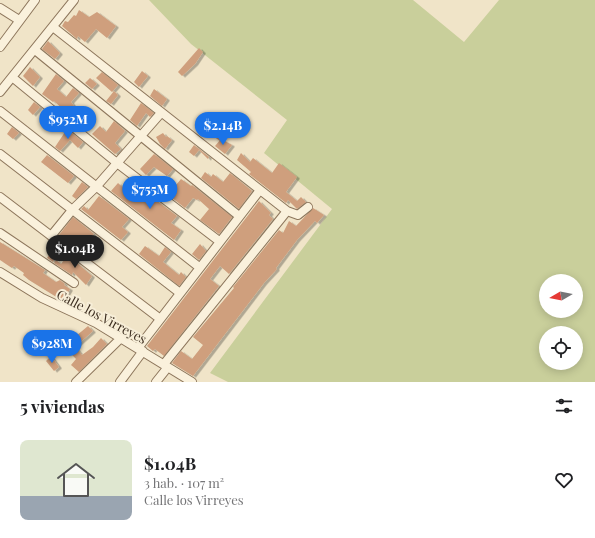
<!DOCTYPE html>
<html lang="es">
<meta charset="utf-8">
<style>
body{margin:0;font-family:"Playfair Display",serif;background:#f6f6f6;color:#202124;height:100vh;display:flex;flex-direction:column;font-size:15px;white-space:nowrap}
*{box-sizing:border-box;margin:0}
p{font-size:13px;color:#757577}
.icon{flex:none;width:22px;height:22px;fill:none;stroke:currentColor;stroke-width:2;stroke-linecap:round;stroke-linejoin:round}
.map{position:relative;height:382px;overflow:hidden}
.drawer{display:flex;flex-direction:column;background:#fff;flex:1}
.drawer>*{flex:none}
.needle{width:26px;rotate:260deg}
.fabs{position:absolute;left:539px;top:274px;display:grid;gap:8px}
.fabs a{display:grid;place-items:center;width:44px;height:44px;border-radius:50%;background:#fff;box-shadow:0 2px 10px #0003;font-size:20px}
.price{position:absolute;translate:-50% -34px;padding:0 9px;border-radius:14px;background:#1a73e8;color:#fff;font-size:13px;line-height:26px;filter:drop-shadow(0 1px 2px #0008)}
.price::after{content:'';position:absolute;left:50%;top:24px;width:12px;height:9px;margin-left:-6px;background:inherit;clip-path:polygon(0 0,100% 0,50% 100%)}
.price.active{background:#222;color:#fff}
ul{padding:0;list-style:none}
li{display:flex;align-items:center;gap:12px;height:100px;padding:0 20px}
li span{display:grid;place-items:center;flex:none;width:112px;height:80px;border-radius:8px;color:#555}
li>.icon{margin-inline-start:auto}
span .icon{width:48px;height:48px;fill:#fffc;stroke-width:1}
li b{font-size:17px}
h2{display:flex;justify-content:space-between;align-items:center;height:48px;padding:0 20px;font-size:17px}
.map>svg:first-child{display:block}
.green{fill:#c9cf9b;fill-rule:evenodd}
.building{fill:#cf9f7d;filter:url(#shadow)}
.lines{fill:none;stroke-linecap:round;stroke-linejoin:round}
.minor-casing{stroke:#8d765c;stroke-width:10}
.minor{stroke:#faf1dc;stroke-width:8}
.labels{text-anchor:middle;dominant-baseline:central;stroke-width:4;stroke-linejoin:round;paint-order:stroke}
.street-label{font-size:13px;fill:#3d2e20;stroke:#f7eed8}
</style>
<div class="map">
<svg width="595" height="382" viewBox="0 0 595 382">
<defs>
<filter id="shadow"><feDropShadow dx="3" dy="1.5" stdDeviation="0" flood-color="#0004"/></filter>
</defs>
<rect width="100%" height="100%" fill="#f0e4c8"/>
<path class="green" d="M149 0H413L464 42 499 0H595V382H228L210 373 332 209 264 153 287 120 191 44ZM546 281H576V311H546ZM546 333H576V363H546Z"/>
<path class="building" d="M79 10 89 17 97 12 116 26 107 38 96 29 85 42 78 36 77 39 62 26 65 21 68 22 74 15 76 16Z
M48 41 60 53 55 59 42 49Z
M199 48 203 52 195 64 182 76 178 72Z
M30 67 40 77 33 86 23 76Z
M142 71 148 76 139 87 134 82Z
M102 72 118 85 112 92 96 78Z
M56 74 64 81 57 89 66 97 73 88 79 93 71 102 74 106 68 114 54 101 53 102 42 94Z
M90 78 97 84 92 89 85 83Z
M154 89 167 99 162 106 150 96Z
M114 91 118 95 111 104 106 101Z
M34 102 40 107 33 115 28 110Z
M141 103 154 113 150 117 146 113 137 126 130 120Z
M114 121 125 131 115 143 121 149 115 154 92 134 100 126 106 132Z
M211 126 223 134 220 141 206 131Z
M12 127 19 133 13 139 7 134Z
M67 129 83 142 78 148 70 140 60 151 55 147Z
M163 133 166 137 167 136 172 140 165 149 160 144 156 137Z
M221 139 232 145 225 154 215 146Z
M194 145 209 157 208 159 199 150 194 156 189 152Z
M241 153 250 162 253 158 272 173 279 163 297 177 286 192 297 201 301 197 306 202 297 209 288 200 286 203 249 174 251 172 237 160Z
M154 154 173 169 167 176 154 167 146 175 140 169Z
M47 155 74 176 68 183 41 162Z
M205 172 211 177 213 174 223 182 230 173 252 191 239 209 201 178Z
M165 177 176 185 181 179 191 186 192 185 232 217 219 234 200 220 209 209 198 199 197 200 193 198 185 208 158 187Z
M82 182 88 187 76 199 72 196Z
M118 183 130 194 132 191 140 198 145 192 177 216 171 223 181 230 174 240 111 191Z
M99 196 129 219 122 227 128 232 121 240 81 209 84 206 88 210Z
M259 201 271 213 269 215 273 219 229 274 220 266 210 279 219 286 164 356 155 349 153 351 147 346Z
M313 208 324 215 317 223 315 221 297 240 276 268 277 269 264 283 193 376 172 363 181 351 192 359 203 345 193 337 234 288 233 287 279 230 283 233 289 221 296 226Z
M73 217 94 234 87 241 82 236 74 246 59 235Z
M0 242 45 270 43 273 56 282 60 280 65 284 64 285 70 289 63 301 29 280 23 275 24 273 14 266 12 268 0 260Z
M200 244 206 251 199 260 192 254Z
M145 246 159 256 165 247 171 252 163 262 179 275 181 272 186 277 179 286 139 254Z
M54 247 58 250 53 259 54 260 53 262 47 258Z
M68 255 92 276 86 285 73 272 72 275 54 263 56 260 61 264Z
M88 326 93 331 75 347 82 355 93 347 101 338 107 344 79 372 71 365 76 359 61 343 66 338 70 341Z
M51 356 59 367 54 371 46 361Z"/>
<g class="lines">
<defs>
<path id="minor" d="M0 8 19 20
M53 27 287 211 298 215 308 207
M0 47 35 0
M35 50 239 216
M12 77 117 163 219 241
M0 92 74 0
M0 111 199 267
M0 154 180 293
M0 197 159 318
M0 233 74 283
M51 236 73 209 96 187 161 113
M0 272 42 298 96 323 192 382
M138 348 260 190
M164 364 287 211
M76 382 121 338
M120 382 143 351
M156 382 168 367"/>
</defs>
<use href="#minor" class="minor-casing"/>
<use href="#minor" class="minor"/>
</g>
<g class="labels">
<g class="street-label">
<text transform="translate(102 316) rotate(28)">Calle los Virreyes</text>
</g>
</g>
</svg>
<div class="fabs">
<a><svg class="needle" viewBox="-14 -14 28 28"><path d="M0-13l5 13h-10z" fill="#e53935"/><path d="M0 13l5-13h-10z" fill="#757577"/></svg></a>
<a><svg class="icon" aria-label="locate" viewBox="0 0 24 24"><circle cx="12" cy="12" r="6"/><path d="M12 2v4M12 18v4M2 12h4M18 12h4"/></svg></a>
</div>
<b class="price" style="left:68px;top:140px">$952M</b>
<b class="price" style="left:223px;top:146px">$2.14B</b>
<b class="price" style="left:150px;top:210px">$755M</b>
<b class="price active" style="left:75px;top:269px">$1.04B</b>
<b class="price" style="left:52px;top:364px">$928M</b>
</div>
<section class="drawer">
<h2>5 viviendas<svg class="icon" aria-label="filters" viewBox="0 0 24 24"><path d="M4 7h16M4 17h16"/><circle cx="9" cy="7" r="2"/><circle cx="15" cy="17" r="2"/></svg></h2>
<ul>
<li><span style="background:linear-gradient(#dfe7d0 70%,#9aa5b1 0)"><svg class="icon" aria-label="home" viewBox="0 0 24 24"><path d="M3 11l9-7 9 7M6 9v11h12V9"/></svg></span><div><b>$1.04B</b><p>3 hab. · 107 m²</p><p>Calle los Virreyes</p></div><svg class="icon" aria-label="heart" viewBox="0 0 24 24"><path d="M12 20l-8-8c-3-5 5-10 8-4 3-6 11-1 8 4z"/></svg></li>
</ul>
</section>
